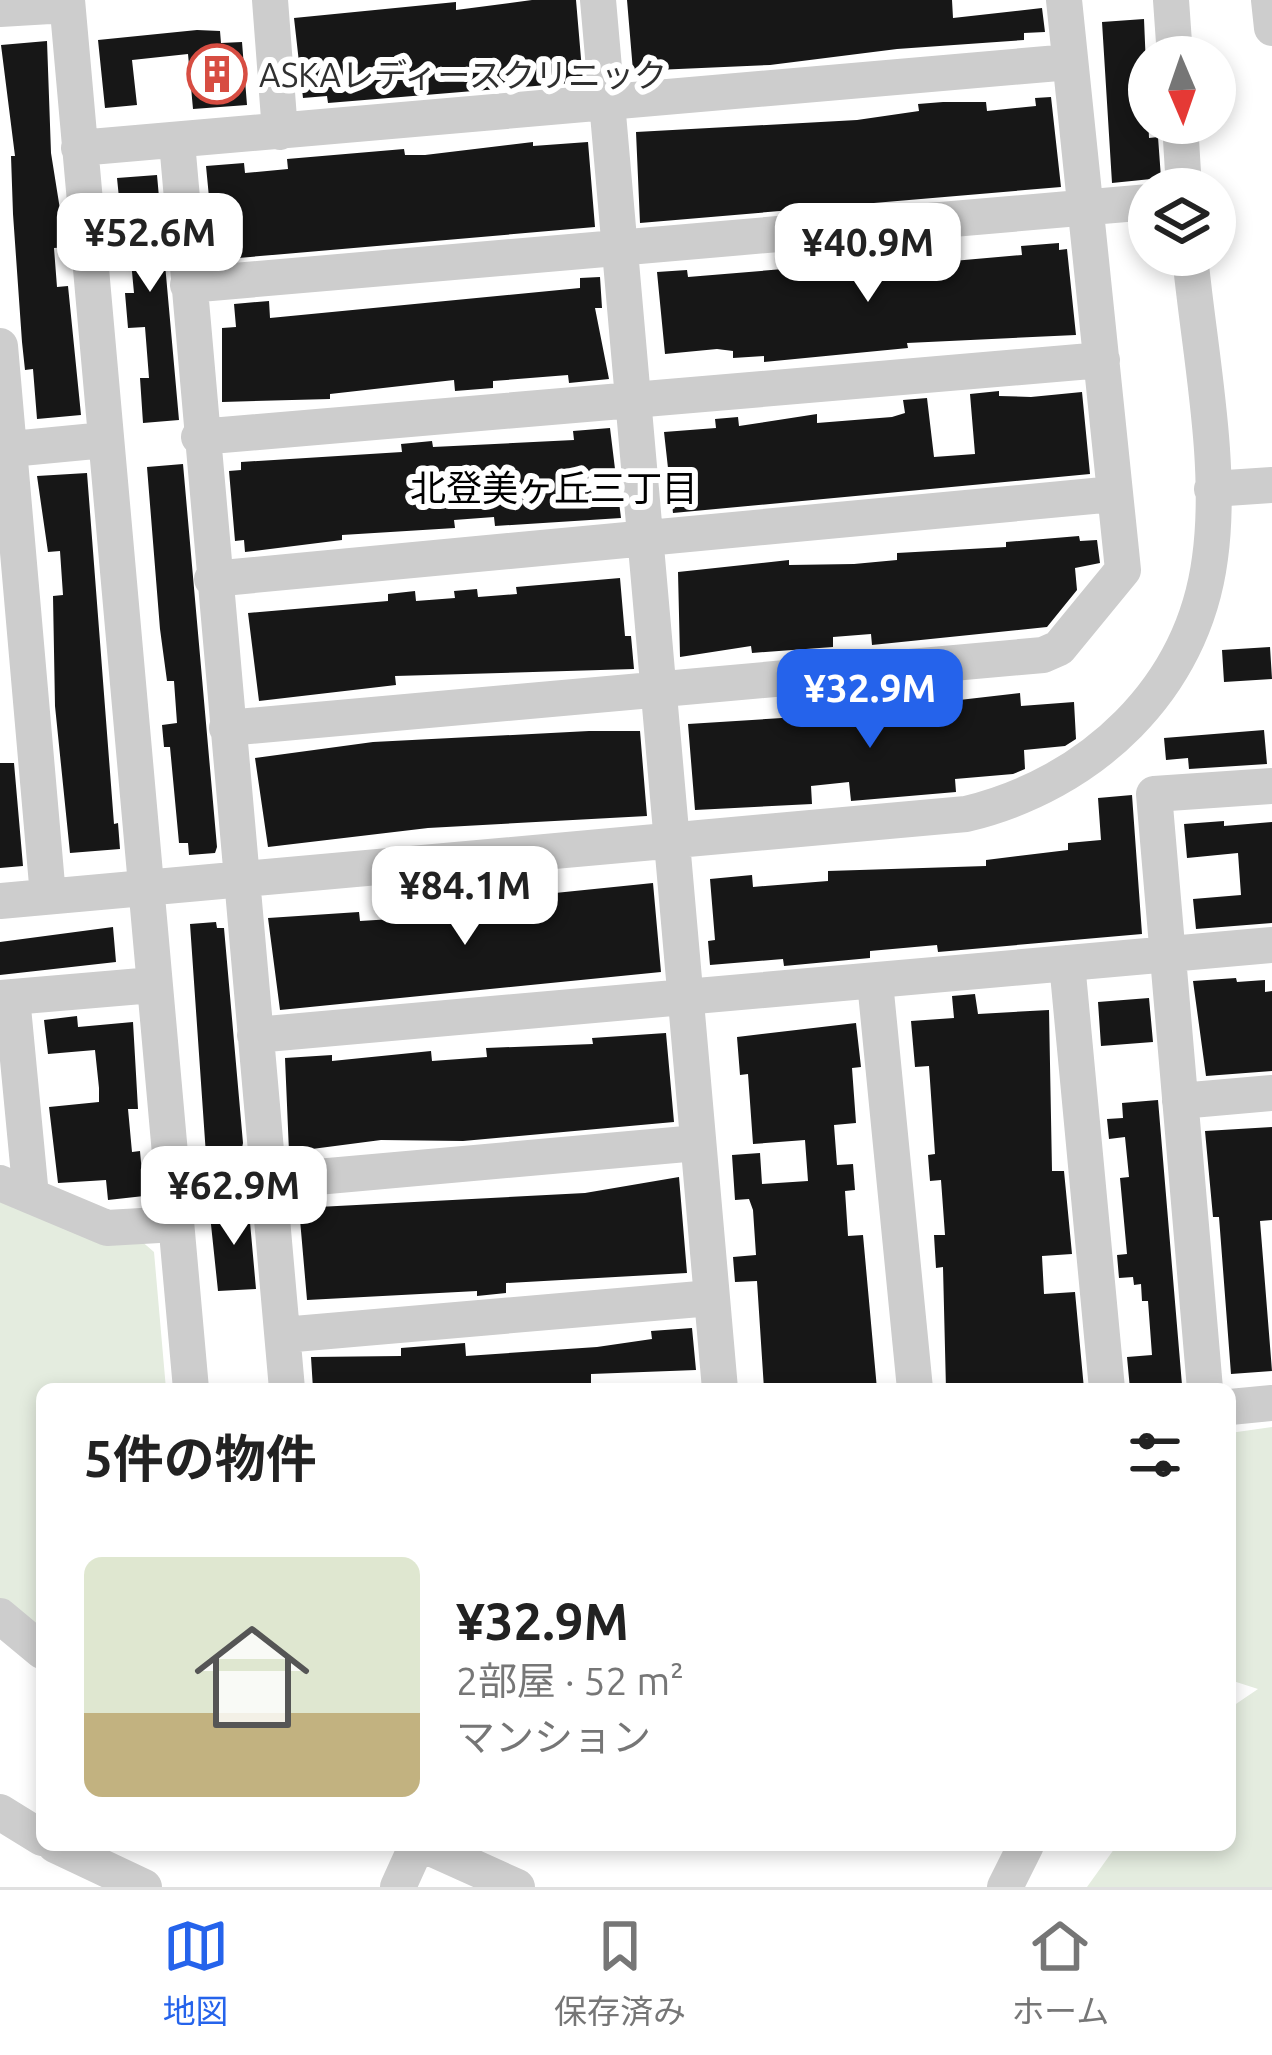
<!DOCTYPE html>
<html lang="ja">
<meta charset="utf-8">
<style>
body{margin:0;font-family:Ubuntu,"Noto Sans JP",sans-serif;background:#f6f6f6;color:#222;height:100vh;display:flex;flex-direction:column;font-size:45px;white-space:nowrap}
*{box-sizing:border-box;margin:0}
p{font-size:39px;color:#767676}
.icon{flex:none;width:66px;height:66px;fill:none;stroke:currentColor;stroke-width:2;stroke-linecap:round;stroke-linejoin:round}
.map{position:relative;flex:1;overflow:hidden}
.sheet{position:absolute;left:36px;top:1383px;width:1200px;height:468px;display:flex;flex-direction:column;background:#fff;border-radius:18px;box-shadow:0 6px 18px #0003}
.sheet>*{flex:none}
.needle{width:78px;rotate:178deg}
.buttons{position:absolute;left:1128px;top:36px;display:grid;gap:24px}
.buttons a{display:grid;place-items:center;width:108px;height:108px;border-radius:50%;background:#fff;box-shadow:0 6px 18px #0003;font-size:60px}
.price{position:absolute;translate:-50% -102px;padding:0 27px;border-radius:24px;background:#fff;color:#222;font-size:39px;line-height:78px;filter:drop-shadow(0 3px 6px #0008)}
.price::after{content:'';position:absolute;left:50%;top:72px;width:36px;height:27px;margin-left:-18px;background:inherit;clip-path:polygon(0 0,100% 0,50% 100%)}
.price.current{background:#2563eb;color:#fff}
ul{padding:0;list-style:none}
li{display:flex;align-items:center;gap:36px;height:300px;padding:0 48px}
li span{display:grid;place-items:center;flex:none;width:336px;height:240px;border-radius:18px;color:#555}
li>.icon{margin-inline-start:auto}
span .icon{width:144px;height:144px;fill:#fffc;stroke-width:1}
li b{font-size:51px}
h2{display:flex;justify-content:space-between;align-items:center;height:144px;padding:0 48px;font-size:51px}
.dock{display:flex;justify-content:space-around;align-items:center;height:168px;border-top:3px solid #e0e0e0;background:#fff;font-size:33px;color:#767676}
.dock a{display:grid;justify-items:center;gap:6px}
.dock .current{color:#2563eb}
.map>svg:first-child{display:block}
.green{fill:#e4ecdf}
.building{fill:#171717}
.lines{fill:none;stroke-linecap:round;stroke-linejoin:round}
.minor{stroke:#cdcdcd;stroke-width:36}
.labels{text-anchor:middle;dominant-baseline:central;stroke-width:12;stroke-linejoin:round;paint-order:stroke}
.poi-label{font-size:33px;fill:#303030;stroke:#fff;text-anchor:start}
.neighbourhood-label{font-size:36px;fill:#000;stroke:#fff}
</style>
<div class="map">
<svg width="1272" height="1887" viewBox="0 0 1272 1887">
<rect width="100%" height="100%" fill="#fff"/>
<path class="green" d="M0 1196 139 1239 154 1252 166 1389H42V1635L0 1600Z
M1272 1427V1887H1087L1117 1845H1230V1708L1258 1689 1230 1680V1433Z"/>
<path class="building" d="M532 0H576L583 82 328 103 327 96 303 98 294 18 456 2V10Z
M627 0H952L953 18 1042 8 1045 32 1024 33V40L897 49 770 65 633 71Z
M1144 19 1149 138 1158 137 1161 178 1112 183 1102 22Z
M197 30 220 31 221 43 242 42 247 105 193 109 188 54 132 60 137 105 105 108 98 40Z
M47 41 51 153 66 247 54 248 57 287 68 286 81 415 37 419 33 369 25 370 22 342 13 214 11 156H15L1 45Z
M1051 97 1061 187 640 223 636 132 857 120 919 111 918 104 943 102H986L987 111 1036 106 1035 98Z
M533 142V146L588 142 595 227 215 260 206 166 244 163 245 173 288 169 287 159 404 149 405 155H425Z
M157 175 179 420 143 423 140 378H149L145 327 128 328 125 293H134L126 208H120L117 178Z
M1059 243V250L1067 249 1076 335 907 343 908 348 764 362V356L733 358V351L717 349 665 354 657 272 687 270 688 277 952 255 953 261 1022 255 1021 246Z
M600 277 602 308H595L609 379 569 383 568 375 493 381V388L455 391 454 380 330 394V399L222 402V328L236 327 234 304 269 301 270 318 580 288V278Z
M999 391V396L1031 397 1082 392 1090 474 673 513 664 432 716 428 715 419 738 417 739 426 817 414V423L892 417 905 413 903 400 927 398 934 457 975 454 970 394Z
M610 428 621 518 495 526 494 517 454 520 455 528 342 535V540L245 552 244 540 235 541 229 471 241 470V462L402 452 401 444 432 441 433 447 574 440 573 431Z
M183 464 217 847 215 853 189 855 188 843H179L170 747H164L162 725 177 723 174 681H167L160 629 147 467Z
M87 473 114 824 118 823 120 849 70 853 55 706 53 596 63 595 60 551 48 552 37 476Z
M1079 536 1080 541 1097 540 1100 563 1075 568 1077 590 1047 627 872 645 871 634 833 637V647L752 653 751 646 680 657 678 572 789 560V565L854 564 897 560V553L1006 547V542Z
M620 578 625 636H631L634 669 395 676 396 685 259 701 248 613 388 601V594L415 591 416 601 455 598 454 591 477 589 478 597 517 594 516 587Z
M1270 647 1272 679 1224 682 1222 650Z
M1020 693 1021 706 1074 702 1076 739 1065 746 1024 750 1025 769 1013 774 955 779 956 792 851 801 849 782 811 786 812 804 695 810 688 724 829 715Z
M1264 730 1267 764 1189 769 1188 758 1166 760 1164 738Z
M589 731H640L647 816 428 828 268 847 255 758 373 742Z
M0 763H14L23 866 0 868Z
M1132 795 1142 934 938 952 937 945 870 951V958L784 966 783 959 710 965 708 941 715 940 710 879 752 875 753 887 828 881V871L986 866V860L1068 850V843L1101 840 1098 798Z
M1224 821V826L1272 822V923L1196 929 1193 899 1241 895 1238 853 1187 858 1184 824Z
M653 883 661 972 280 1010 268 918 359 912 360 921 408 918V909L462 901V915L506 912 505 907 556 903 555 893Z
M216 922 217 928H224L243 1143 241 1153 206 1155 190 924Z
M113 927 116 962 0 975V942Z
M1236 978 1237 982 1265 980V992L1272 991V1071L1206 1076 1193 981Z
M975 994 978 1014 1049 1010 1052 1171H1064L1072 1254 1042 1256 1044 1294 1075 1292 1084 1389H946L943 1267 936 1268 934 1235H945L941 1180 930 1181 928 1155 935 1154 929 1066 915 1067 911 1021 954 1018 952 996Z
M1149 998 1153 1042 1101 1046 1098 1002Z
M77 1016 78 1027 133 1022 138 1109H128L132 1152 140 1151 144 1196 108 1200 106 1180 58 1183 49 1107 99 1102V1088L95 1050 48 1054 44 1020Z
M856 1023 861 1067 852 1068 856 1123 834 1125 837 1165 853 1164 855 1190 845 1191 848 1236 863 1235 877 1389H764L757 1281 735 1282 733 1257 756 1255 753 1210 749 1199 735 1200 732 1155 760 1153 762 1184 808 1181 805 1140 753 1144 748 1074 740 1075 737 1037Z
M666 1033 674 1122 463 1141 381 1140 289 1152 285 1058 332 1055V1061L431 1051 432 1061 487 1057 486 1048 593 1044 592 1038Z
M1158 1100 1182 1385 1130 1389 1127 1357 1152 1355 1148 1301H1142L1141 1284 1134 1285 1133 1277 1119 1278 1117 1255 1127 1254 1120 1178 1129 1177 1125 1137 1109 1139 1107 1119 1123 1118 1122 1103Z
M1272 1127V1220L1260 1221 1272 1371 1231 1374 1219 1217H1213L1205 1131Z
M679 1177 687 1273 506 1283V1293L477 1296V1291L307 1300 299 1208 585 1193Z
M248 1200 256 1289 218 1291 210 1215 230 1213 229 1201Z
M692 1328 696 1370 591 1374V1383L542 1386 313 1389 311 1357 401 1356V1348L465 1343 466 1356 597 1347 652 1339 651 1331Z"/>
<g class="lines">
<path class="minor" d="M67 0 191 1389
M270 0 280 132
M598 0 720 1389
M1171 0 1175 57
M1269 0 1272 28
M0 9 67 5
M1180 123 1184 189
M177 142 287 1389
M79 148 1070 62
M188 285 1149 202
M0 346 48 896
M199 437 1102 360
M0 450 105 440
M1212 489 1272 485
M212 579 1114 494
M227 728 1043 655 1059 648 1123 570 1064 0
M0 901 966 814C1091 784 1193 689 1210 558 1223 464 1199 350 1190 255
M1067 963 1107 1389
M875 982 915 1389
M12 997 31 1196
M0 998 153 985
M255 1035 1272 945
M1180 1101 1272 1093
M272 1181 697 1143
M0 1183 107 1228 176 1224
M283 1335 711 1298
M1205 1389 1154 794 1272 786
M1230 1407 1272 1403
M0 1616 42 1651
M0 1812 42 1838
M55 1845 144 1887
M424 1845 517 1887
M398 1887 417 1845
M1005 1887 1026 1845"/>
</g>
<defs>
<symbol id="building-ring" viewBox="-11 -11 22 22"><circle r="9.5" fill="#fff" stroke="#d74d42" stroke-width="1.5"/><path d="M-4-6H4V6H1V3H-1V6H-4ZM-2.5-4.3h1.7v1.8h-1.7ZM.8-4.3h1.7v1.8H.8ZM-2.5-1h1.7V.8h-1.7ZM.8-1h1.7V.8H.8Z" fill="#d74d42"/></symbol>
</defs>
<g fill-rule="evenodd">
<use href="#building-ring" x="184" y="41" width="66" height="66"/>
</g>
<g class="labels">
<g class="poi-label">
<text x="259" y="74">ASKAレディースクリニック</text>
</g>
<g class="neighbourhood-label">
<text x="554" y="487">北登美ヶ丘三丁目</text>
</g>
</g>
</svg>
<div class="buttons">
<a><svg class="needle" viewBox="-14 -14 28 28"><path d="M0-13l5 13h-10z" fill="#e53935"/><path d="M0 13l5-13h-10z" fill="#767676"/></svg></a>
<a><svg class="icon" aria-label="layers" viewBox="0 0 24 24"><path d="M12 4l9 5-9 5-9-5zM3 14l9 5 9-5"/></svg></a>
</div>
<b class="price" style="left:150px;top:295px">¥52.6M</b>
<b class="price" style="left:868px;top:305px">¥40.9M</b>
<b class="price current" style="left:870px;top:751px">¥32.9M</b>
<b class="price" style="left:465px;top:948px">¥84.1M</b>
<b class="price" style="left:234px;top:1248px">¥62.9M</b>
<section class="sheet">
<h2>5件の物件<svg class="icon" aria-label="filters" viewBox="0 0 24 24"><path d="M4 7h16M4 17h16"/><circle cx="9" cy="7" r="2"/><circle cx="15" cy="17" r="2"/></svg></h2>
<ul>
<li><span style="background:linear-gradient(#dfe7d0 65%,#c2b280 0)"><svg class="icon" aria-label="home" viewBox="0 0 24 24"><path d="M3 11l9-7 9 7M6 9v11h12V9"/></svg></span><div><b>¥32.9M</b><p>2部屋 · 52 m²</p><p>マンション</p></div></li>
</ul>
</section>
</div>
<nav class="dock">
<a class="current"><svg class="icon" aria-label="map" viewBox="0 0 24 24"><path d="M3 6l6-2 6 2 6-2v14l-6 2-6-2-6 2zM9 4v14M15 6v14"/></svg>地図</a>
<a><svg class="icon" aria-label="saved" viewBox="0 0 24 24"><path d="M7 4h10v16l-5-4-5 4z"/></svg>保存済み</a>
<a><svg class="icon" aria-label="home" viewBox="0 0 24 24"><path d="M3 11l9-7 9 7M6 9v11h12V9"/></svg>ホーム</a>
</nav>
